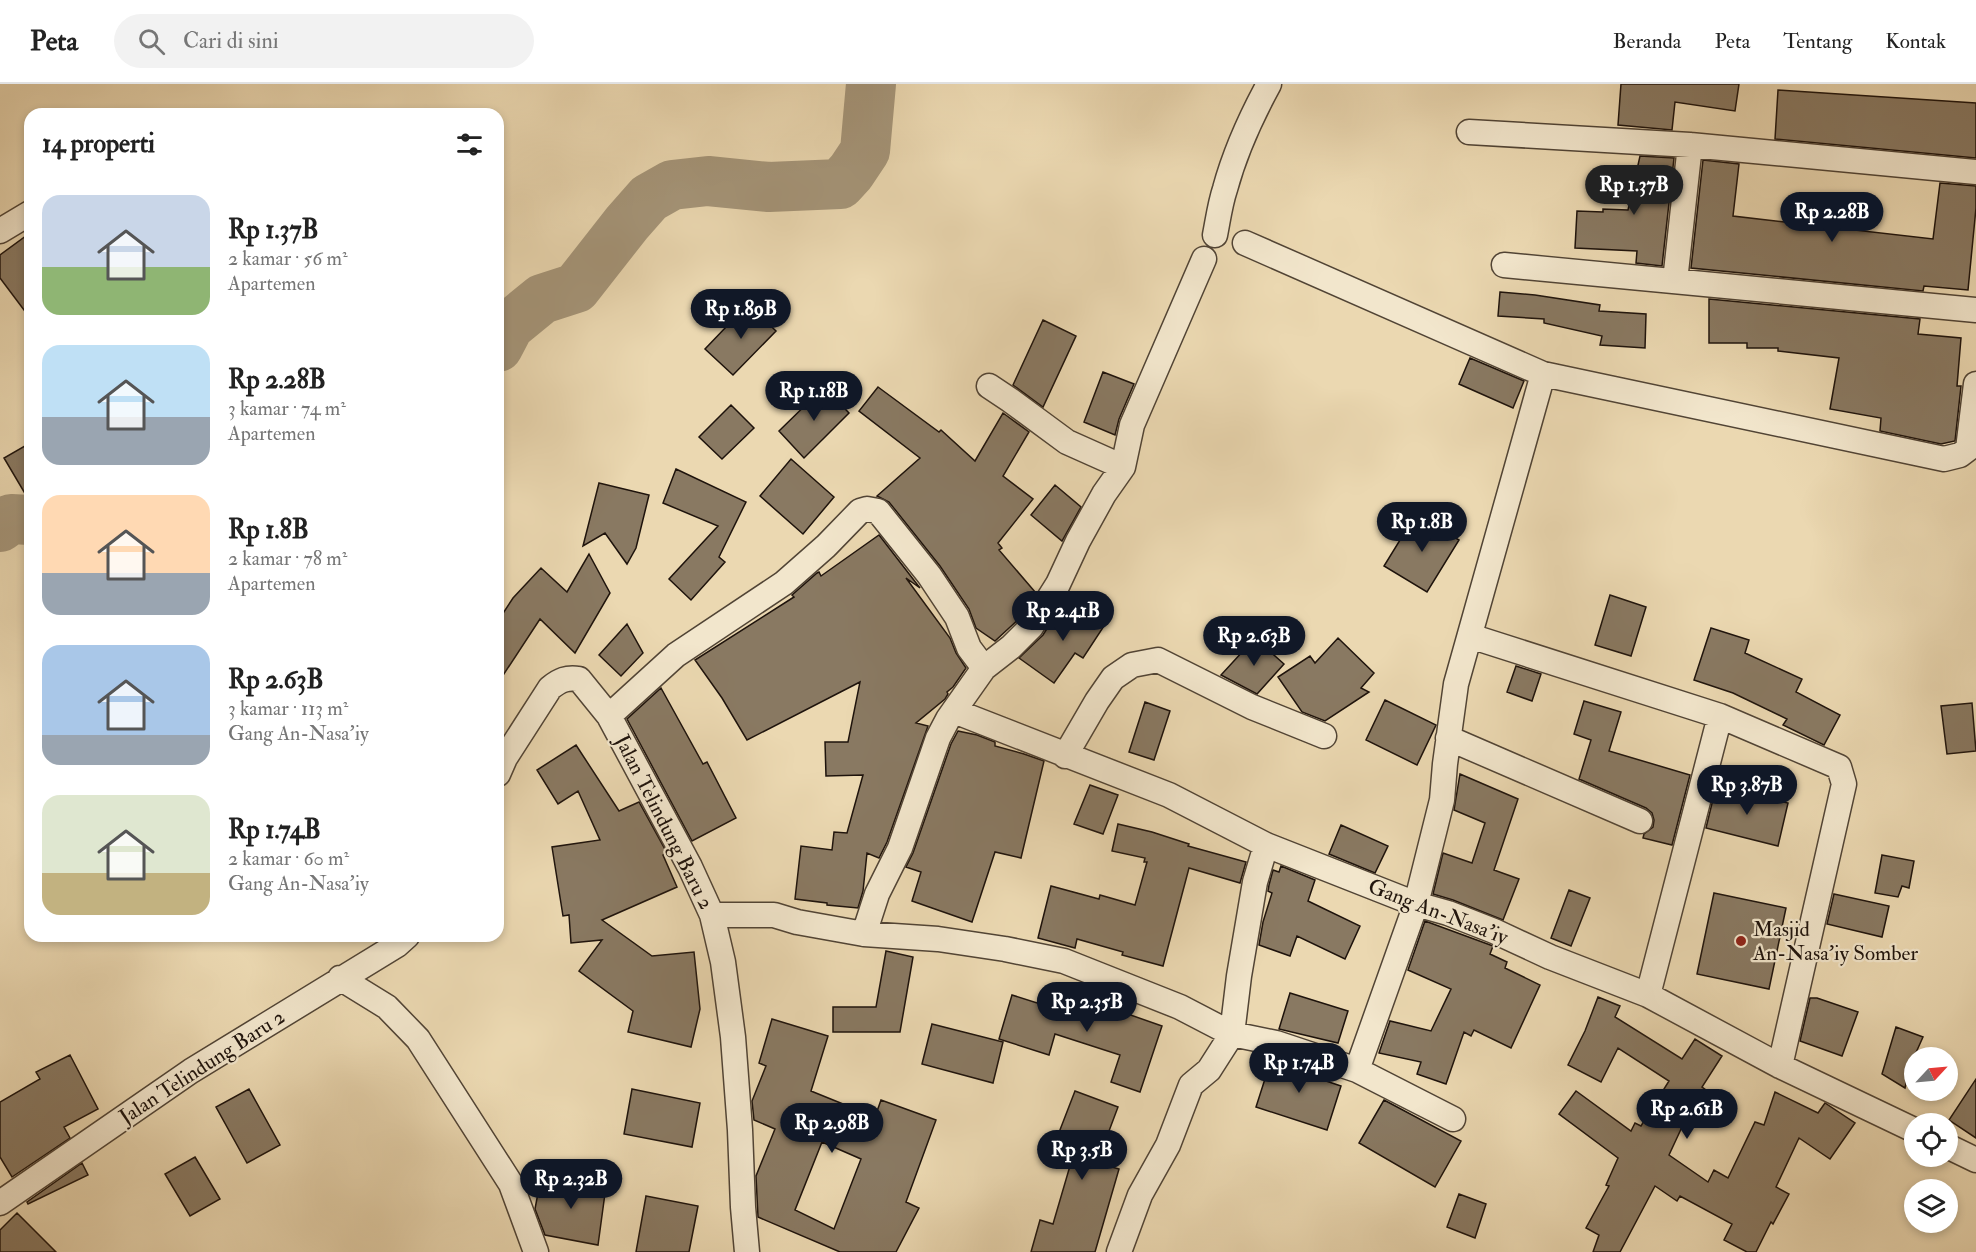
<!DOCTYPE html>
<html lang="id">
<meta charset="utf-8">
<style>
body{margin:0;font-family:"IM FELL Double Pica",serif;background:#f2f2f2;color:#222;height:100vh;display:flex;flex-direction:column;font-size:22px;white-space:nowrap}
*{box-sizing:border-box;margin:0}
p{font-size:20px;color:#767676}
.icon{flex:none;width:33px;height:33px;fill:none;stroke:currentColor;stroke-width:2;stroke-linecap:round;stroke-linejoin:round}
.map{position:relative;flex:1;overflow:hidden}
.side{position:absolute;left:24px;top:24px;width:480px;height:834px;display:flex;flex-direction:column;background:#fff;border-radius:18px;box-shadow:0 3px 9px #0003}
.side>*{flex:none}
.needle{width:39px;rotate:64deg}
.buttons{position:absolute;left:1904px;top:963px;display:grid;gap:12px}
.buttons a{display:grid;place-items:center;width:54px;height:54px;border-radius:50%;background:#fff;box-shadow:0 3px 9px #0003;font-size:30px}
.price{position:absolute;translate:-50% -51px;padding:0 14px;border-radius:21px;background:#111827;color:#fff;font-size:20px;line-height:39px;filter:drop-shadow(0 2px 3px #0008)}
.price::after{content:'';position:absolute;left:50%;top:36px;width:18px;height:14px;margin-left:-9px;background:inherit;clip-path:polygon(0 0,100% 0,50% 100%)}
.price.active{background:#222;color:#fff}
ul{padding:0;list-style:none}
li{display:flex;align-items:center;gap:18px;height:150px;padding:0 18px}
li span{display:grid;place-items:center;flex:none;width:168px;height:120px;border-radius:18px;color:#555}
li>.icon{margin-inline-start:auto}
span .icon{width:72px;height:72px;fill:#fffc;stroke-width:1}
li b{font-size:26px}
h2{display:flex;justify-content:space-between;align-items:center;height:72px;padding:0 18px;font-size:26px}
header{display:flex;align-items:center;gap:36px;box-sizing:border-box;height:84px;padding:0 30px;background:#fff;border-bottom:2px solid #e0e0e0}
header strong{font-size:28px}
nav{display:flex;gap:33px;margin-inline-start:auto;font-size:21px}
.search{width:420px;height:54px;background:#f2f2f2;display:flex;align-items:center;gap:15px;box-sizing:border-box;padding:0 21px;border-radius:33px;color:#767676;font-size:22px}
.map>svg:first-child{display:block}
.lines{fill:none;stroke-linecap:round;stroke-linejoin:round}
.river{stroke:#a59579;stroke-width:50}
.building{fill:#897962;stroke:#1e130c;stroke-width:1.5;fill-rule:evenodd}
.minor-casing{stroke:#514435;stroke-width:27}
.minor{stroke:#f2e6cc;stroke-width:24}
.poi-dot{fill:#8f2418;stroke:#f2e6cc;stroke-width:2}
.labels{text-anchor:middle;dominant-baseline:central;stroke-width:4.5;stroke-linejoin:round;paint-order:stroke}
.street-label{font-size:21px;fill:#1e130c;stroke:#f2e6cc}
.poi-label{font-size:21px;fill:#1e130c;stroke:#f2e6cc;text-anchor:start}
</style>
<header>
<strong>Peta</strong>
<div class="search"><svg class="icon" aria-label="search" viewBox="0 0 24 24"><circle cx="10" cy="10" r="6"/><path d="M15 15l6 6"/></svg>Cari di sini</div>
<nav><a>Beranda</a><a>Peta</a><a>Tentang</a><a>Kontak</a></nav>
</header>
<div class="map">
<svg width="1976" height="1168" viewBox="0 0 1976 1168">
<rect width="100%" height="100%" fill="#ebd8b1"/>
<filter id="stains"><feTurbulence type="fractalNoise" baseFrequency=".00333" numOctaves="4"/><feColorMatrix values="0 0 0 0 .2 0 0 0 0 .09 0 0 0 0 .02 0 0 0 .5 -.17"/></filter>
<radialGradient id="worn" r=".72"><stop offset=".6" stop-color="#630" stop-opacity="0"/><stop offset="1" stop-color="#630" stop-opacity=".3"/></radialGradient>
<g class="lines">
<path class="river" d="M498 263 509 242 542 215 576 204 627 139 649 114 672 101 708 97 769 103 840 100 851 88 865 67 871 0
M0 443 11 435 30 436"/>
</g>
<path class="building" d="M1621 0H1739L1735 27 1675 18 1672 46 1618 41Z
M1778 6 1976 19V74L1775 55Z
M1640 72 1674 74 1662 182 1636 179 1637 167 1575 164 1577 127 1603 128V125L1628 126Z
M1703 76 1739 80 1733 132 1933 155 1940 99 1976 102V124L1968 206 1924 202 1923 207 1691 184Z
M30 149V234L0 194V171Z
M1500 208 1535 211 1600 221 1599 227 1646 230 1645 264 1600 261 1602 252 1544 239V235L1498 232Z
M1709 215 1920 235 1918 250 1961 254 1957 302H1961L1955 357 1941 360 1880 347 1881 334 1830 325 1839 274 1778 267V264H1747V259H1709Z
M748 220 776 247 733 291 705 265Z
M1043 236 1076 252 1043 323 1013 301Z
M1470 274 1524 297 1513 324 1459 300Z
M1103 288 1134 300 1119 335 1115 351 1084 338Z
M824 303 849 329 804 374 779 347Z
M878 303 939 348 941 346 975 377 1003 329 1029 348 1003 392 1033 415 998 459 1002 464 999 466 1036 509 1020 534 995 557 976 544 969 525 940 482 889 418 877 412 920 374 859 327Z
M731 321 754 344 722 375 699 353Z
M30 359V418L4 374Z
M791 375 834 413 803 450 760 412Z
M676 385 746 418 719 473 725 478 691 516 669 495 718 442 663 419Z
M599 399 649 411 636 464 627 480 605 449 583 462Z
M1055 401 1081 423 1062 457 1031 431Z
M1416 430 1459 456 1427 508 1384 482Z
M879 451 920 504 906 494 950 554 956 569 966 584 953 603 947 608 948 610 945 615 916 639 928 642 887 758 879 774 867 769 863 807 858 824 827 821V819L795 815 801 762 832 766 834 748 847 749 863 691 826 692 825 658H848L860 598 747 656 722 614 695 576 794 513 792 511 817 489 819 488 821 492Z
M589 470 610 509 575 569 540 535 498 599V537L513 514 541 484 567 508Z
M1610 511 1646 523 1631 572 1595 561Z
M1065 516 1104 542 1083 574 1075 569 1054 599 1019 574 1043 551Z
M627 540 643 569 621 592 599 571Z
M1711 544 1749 556 1745 569 1802 595 1796 608 1840 631 1824 661 1783 641 1787 635 1733 609 1694 596Z
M1255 554 1284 580 1257 610 1221 591Z
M1338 554 1374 589 1361 604 1369 608 1325 637 1302 628 1278 593 1310 572 1315 579Z
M1516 582 1541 590 1532 617 1507 608Z
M661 604 703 680 707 678 736 734 692 757 627 635Z
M1385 616 1436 641 1417 681 1366 656Z
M1584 617 1621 628 1609 667 1690 691 1672 761 1643 754 1644 750 1653 743 1654 736 1652 729 1646 724 1579 695 1591 656 1574 650Z
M1145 618 1170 627 1154 676 1129 668Z
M1972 619 1976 667 1947 670 1941 622Z
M958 647 977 651 995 658V662L1024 670 1044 677 1021 774 995 768 972 838 912 817 921 788 906 783 913 769 951 660Z
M576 661 619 727 639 718 667 769 663 771 677 803 602 836 652 872 694 868 700 925 691 963 628 948 633 927 579 887 602 856 571 859 569 831 563 832 552 763 600 756 578 707 558 720 537 686Z
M1460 690 1518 715 1494 786 1519 795 1503 836 1453 816 1433 810 1443 769 1472 779 1485 739 1454 726Z
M1090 701 1118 711 1103 750 1074 740Z
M1716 703 1788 719 1778 762 1706 744Z
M1118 740 1152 748 1189 760 1188 762 1246 778 1240 799 1189 784 1163 882 1122 871 1123 868 1077 855 1075 864 1038 854 1051 802 1099 815 1100 811 1135 821 1147 778H1144L1145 774 1112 767Z
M1341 741 1388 762 1375 789 1329 770Z
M1882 771 1914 777 1909 804 1902 802 1898 813 1875 809Z
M1281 782 1315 796 1308 817 1360 842 1345 875 1297 852 1290 872 1259 861 1263 838 1272 809 1268 807 1269 801 1273 786 1279 788Z
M1569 806 1590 814 1571 862 1551 854Z
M1714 809 1786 824 1769 905 1697 890Z
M1834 810 1889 822 1882 853 1827 840Z
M1425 837 1493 862 1490 870 1507 878 1505 884 1540 901 1511 964 1474 946 1471 952 1464 948 1446 1000 1417 990 1421 978 1379 969 1390 937 1431 947 1451 905 1408 886Z
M886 867 913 873 900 948H833V923H876Z
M1085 909 1124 922 1122 928 1162 942 1140 1008 1111 998 1120 971 1055 950 1049 971 999 955 1012 911 1078 932Z
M1290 909 1348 927 1338 959 1279 945Z
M1598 913 1620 922 1615 933 1682 975 1695 955 1722 972 1702 1003 1706 1006 1682 1043 1669 1071 1708 1098 1714 1086 1728 1094 1755 1038 1764 1041 1775 1008 1818 1029 1825 1019 1855 1039 1830 1075 1799 1054 1776 1103 1789 1110 1773 1140 1771 1138 1756 1168H1747L1724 1156 1732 1140 1680 1112 1677 1117 1655 1102 1620 1168H1593L1599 1151 1586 1144 1609 1102 1606 1101 1618 1074 1559 1030 1576 1007 1631 1047 1635 1039 1641 1042 1669 997 1618 964 1601 998 1568 981 1585 947Z
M1810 914H1817L1858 928 1842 972 1800 957Z
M772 935 828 952 811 1007 875 1033 881 1016 936 1036 906 1118 919 1124 896 1168H840L758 1133 756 1092 775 1045 754 1036 752 1017 766 982 759 979ZM822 1058 861 1075 834 1145 795 1126Z
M932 940 1003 958 993 999 922 980Z
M1896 943 1923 953 1910 982 1905 1004 1882 990Z
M70 971 98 1025 64 1043 70 1054 12 1093 0 1073V1018L40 995 36 988Z
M1272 973 1328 991 1326 997 1341 1002 1327 1046 1256 1023Z
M1976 995V1054L1949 1036Z
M249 1005 280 1061 247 1079 216 1023Z
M632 1005 700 1019 692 1063 624 1050Z
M1075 1007 1118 1023 1097 1079 1119 1085 1095 1168H1031L1040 1136 1053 1140 1077 1058 1058 1051Z
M1384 1016 1461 1057 1435 1103 1359 1059Z
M195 1073 220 1115 190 1132 165 1090Z
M82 1079 88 1091 28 1120 27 1118Z
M541 1093 584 1101V1099L606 1102 598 1161 545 1151 535 1125Z
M1459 1110 1486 1120 1475 1154 1447 1143Z
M646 1112 698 1122 689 1168H636Z
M17 1129 56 1168H0V1146Z"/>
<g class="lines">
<defs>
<path id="minor" d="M1469 48 1690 61 1976 88
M0 147 30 129
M1215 151C1218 136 1220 120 1225 105 1235 68 1251 33 1269 0
M1245 159 1543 290 1944 375 1960 371 1968 365 1976 300
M1504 181 1976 226
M1675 197 1690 61
M989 302 1010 316 1067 358 1123 383
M1470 552 1720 632
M954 627 1169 711 1266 761 1416 820 1448 829 1494 847 1550 873 1648 911 1780 982 1914 1046
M609 632 676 571 784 499 826 462 860 427 867 425 878 427 929 491 957 533 969 564 984 584
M1448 654 1640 737
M1065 672 1097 617 1113 594 1132 581 1158 576 1252 623 1324 652
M498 690 505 674 550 604C560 596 567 593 579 595L609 632 690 783 712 831 723 878 733 953 740 1046 743 1123 747 1168
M712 831H774L797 838 864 850 938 855 1005 865 1064 877 1180 923 1232 950 1276 959 1357 986 1416 820 1442 716 1445 680 1456 600 1543 290
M864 850 877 810 900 764 938 654 948 635 984 584 1011 563 1031 543 1058 500 1078 457 1104 410 1123 383 1132 341 1204 175
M340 894 387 923 418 955 511 1100 536 1168
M1648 911 1720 632 1839 683 1844 700 1780 982
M1357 986 1453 1035
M1947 1062 1976 1076
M0 1119 191 987 397 861 407 852
M1119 1168 1140 1111 1168 1061 1191 1001 1209 986 1232 950 1239 892 1255 798 1266 761"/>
</defs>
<use href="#minor" class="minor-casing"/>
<use href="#minor" class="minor"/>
</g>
<circle class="poi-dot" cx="1741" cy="857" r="6"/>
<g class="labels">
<g class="street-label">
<text transform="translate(664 738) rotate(63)">Jalan Telindung Baru 2</text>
<text transform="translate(1438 828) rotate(21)">Gang An-Nasa'iy</text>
<text transform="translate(202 983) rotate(-33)">Jalan Telindung Baru 2</text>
</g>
<g class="poi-label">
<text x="1753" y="845">Masjid<tspan x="1753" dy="24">An-Nasa'iy Somber</tspan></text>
</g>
</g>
<rect width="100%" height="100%" filter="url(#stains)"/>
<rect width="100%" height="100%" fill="url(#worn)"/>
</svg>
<div class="buttons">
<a><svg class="needle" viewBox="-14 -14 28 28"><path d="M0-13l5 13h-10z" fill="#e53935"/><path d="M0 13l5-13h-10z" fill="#767676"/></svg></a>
<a><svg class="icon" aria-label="locate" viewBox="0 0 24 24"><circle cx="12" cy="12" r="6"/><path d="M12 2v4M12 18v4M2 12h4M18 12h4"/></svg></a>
<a><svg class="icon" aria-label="layers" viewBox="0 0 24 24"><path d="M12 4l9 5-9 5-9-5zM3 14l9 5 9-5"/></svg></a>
</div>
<b class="price active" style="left:1634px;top:132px">Rp 1.37B</b>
<b class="price" style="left:1832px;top:159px">Rp 2.28B</b>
<b class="price" style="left:741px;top:256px">Rp 1.89B</b>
<b class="price" style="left:814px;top:338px">Rp 1.18B</b>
<b class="price" style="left:1422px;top:469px">Rp 1.8B</b>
<b class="price" style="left:1063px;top:558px">Rp 2.41B</b>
<b class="price" style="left:1254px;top:583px">Rp 2.63B</b>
<b class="price" style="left:1747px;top:732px">Rp 3.87B</b>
<b class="price" style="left:1087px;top:949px">Rp 2.35B</b>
<b class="price" style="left:1299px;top:1010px">Rp 1.74B</b>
<b class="price" style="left:1687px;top:1056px">Rp 2.61B</b>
<b class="price" style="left:832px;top:1070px">Rp 2.98B</b>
<b class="price" style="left:1082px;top:1097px">Rp 3.5B</b>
<b class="price" style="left:571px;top:1126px">Rp 2.32B</b>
<section class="side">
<h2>14 properti<svg class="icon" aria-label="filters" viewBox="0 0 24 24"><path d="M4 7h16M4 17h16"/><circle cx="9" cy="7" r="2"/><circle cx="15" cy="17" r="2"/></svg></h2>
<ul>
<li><span style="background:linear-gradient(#c9d6e8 60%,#8fb573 0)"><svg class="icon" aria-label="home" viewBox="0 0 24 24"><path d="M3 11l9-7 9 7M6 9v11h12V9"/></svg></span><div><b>Rp 1.37B</b><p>2 kamar · 56 m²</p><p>Apartemen</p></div></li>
<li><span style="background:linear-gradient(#bfe0f5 60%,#9aa5b1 0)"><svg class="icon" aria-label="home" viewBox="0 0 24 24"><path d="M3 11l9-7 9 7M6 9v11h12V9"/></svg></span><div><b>Rp 2.28B</b><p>3 kamar · 74 m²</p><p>Apartemen</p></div></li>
<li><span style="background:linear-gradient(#ffd9b3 65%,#9aa5b1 0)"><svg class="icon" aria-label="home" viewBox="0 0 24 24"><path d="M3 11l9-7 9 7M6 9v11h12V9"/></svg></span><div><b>Rp 1.8B</b><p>2 kamar · 78 m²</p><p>Apartemen</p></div></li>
<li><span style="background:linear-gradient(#a9c7e8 75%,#9aa5b1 0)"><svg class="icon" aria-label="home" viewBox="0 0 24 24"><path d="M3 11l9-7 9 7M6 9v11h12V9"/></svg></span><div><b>Rp 2.63B</b><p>3 kamar · 113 m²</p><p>Gang An-Nasa'iy</p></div></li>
<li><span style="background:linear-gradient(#dfe7d0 65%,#c2b280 0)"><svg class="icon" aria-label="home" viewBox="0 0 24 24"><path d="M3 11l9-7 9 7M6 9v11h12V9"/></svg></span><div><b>Rp 1.74B</b><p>2 kamar · 60 m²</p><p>Gang An-Nasa'iy</p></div></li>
</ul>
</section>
</div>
